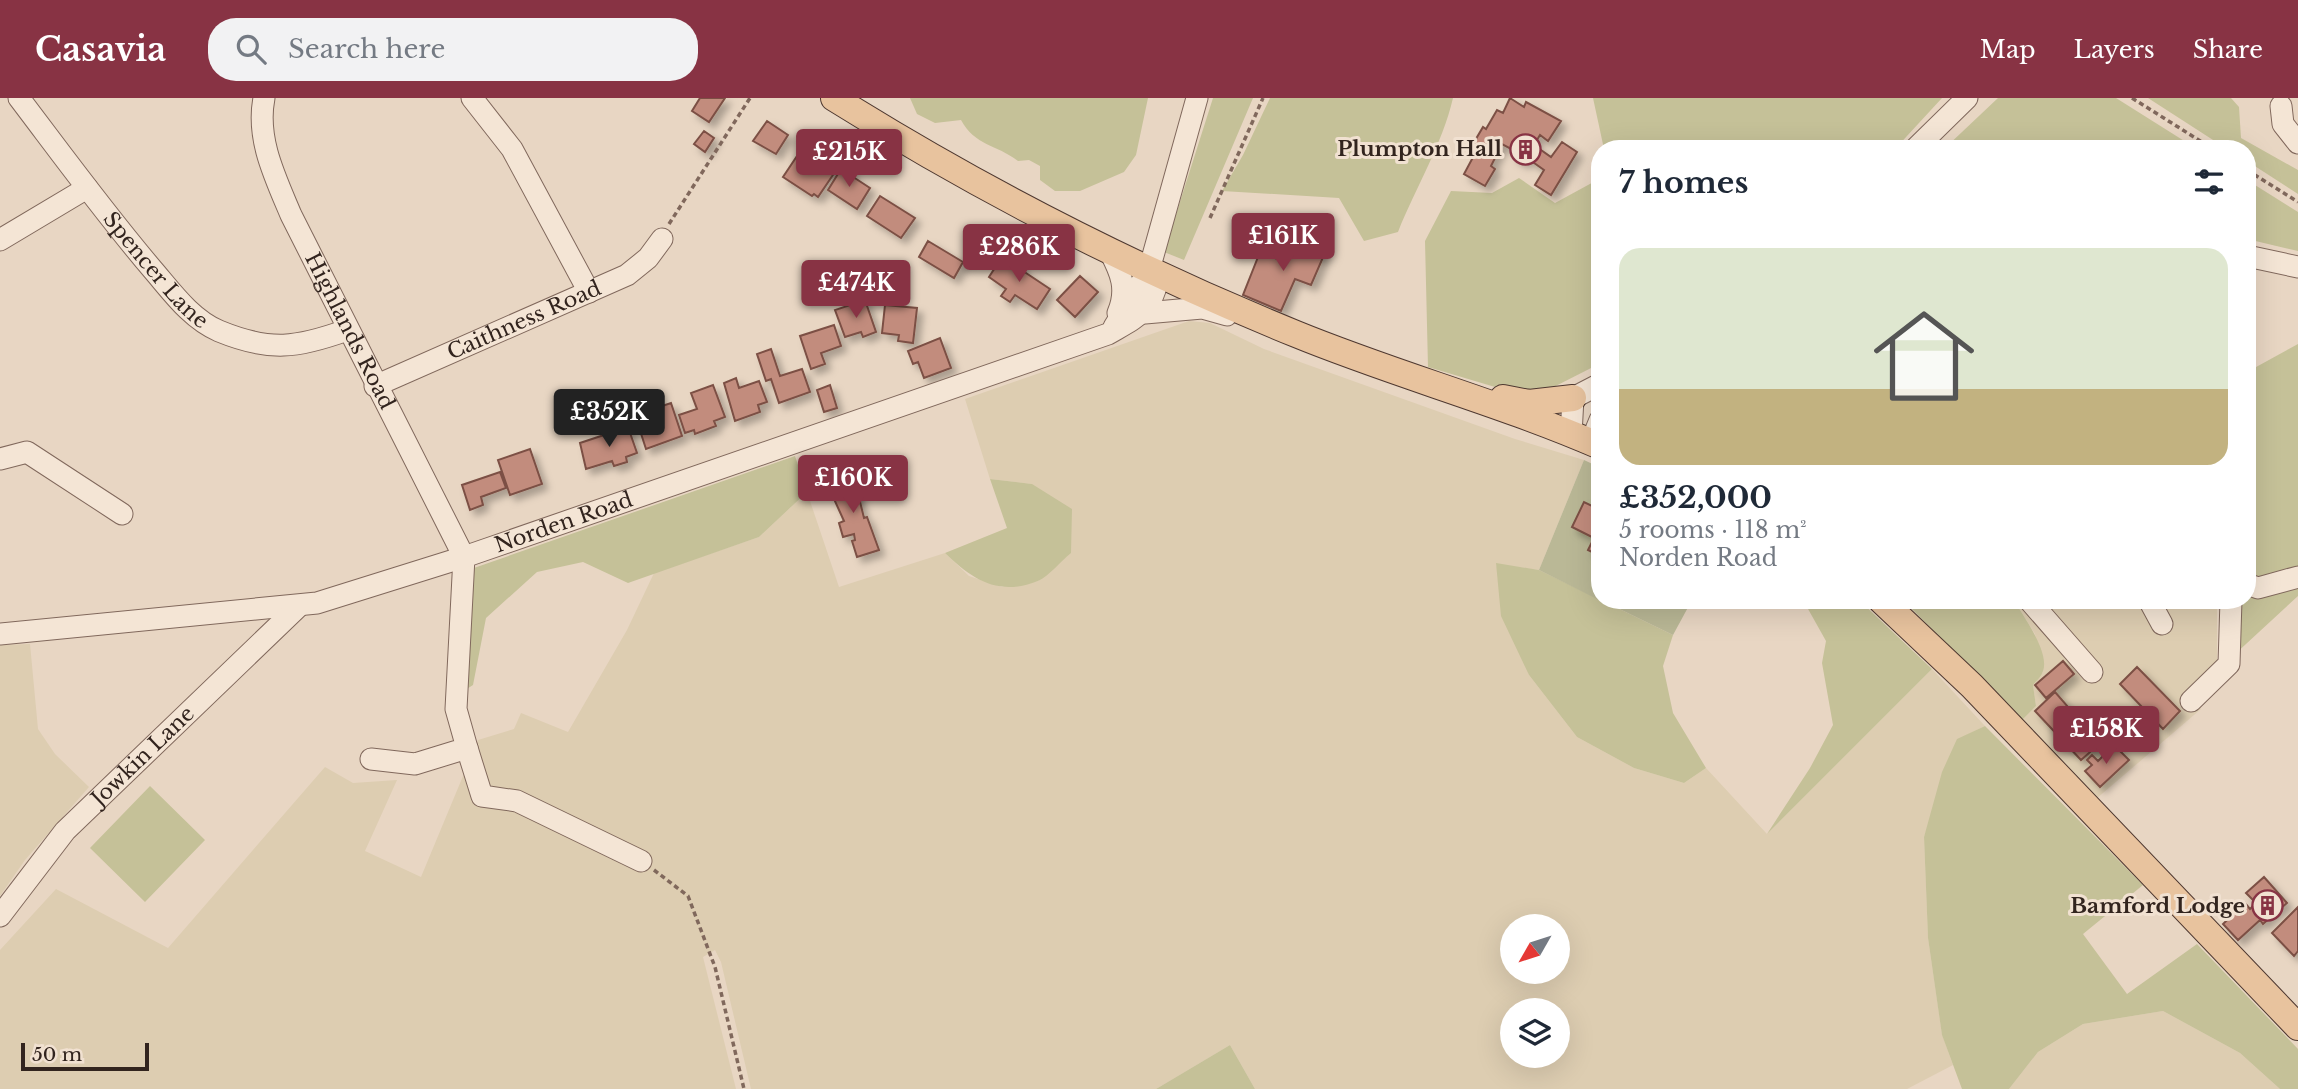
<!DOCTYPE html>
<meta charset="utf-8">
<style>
body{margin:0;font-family:"Libre Baskerville",serif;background:#f2f2f3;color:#1f2937;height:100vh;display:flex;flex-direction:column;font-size:26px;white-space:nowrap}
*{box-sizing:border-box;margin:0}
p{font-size:23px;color:#747a83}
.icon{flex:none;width:38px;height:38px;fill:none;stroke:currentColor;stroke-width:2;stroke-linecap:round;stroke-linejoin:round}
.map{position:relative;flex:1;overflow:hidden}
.details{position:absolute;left:1591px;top:42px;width:665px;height:469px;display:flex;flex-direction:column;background:#fff;border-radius:28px;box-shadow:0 7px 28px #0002}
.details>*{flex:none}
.needle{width:46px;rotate:231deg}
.buttons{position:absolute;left:1500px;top:816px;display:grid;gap:14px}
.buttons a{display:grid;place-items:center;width:70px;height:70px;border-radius:50%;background:#fff;box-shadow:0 7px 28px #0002;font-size:35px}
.scale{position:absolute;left:21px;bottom:18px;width:128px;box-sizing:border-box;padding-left:7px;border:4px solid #32241e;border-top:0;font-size:19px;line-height:24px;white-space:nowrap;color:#32241e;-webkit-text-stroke:5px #f1e1d1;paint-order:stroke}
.price{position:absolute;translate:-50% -60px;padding:0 16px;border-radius:7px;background:#834;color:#fff;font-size:23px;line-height:46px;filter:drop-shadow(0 2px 4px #0008)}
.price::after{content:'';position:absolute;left:50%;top:42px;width:21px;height:16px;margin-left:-10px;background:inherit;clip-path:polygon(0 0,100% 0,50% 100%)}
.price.selected{background:#222;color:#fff}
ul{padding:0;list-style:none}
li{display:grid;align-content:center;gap:14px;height:371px;padding:0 28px}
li+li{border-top:2px solid #e0e1e3}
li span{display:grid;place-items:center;height:217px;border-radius:21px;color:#555}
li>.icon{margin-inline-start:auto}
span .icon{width:126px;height:126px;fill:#fffc;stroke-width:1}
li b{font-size:30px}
h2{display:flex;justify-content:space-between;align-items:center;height:84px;padding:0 28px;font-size:30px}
header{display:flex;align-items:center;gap:42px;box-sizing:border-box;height:98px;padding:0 35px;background:#834;color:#fff}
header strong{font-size:33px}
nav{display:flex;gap:38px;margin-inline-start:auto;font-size:24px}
.search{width:490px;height:63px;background:#f2f2f3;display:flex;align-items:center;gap:18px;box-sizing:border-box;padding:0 24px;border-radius:28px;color:#747a83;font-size:26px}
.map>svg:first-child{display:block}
.farmland{fill:#ddcdb1;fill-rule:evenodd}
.green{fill:#c5c198}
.cemetery{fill:#bab896}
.building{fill:#c28c7d;stroke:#7c5044;stroke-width:2;filter:url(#shadow)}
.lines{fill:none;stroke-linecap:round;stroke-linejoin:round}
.minor-casing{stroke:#80685c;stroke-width:23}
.major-casing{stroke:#4e3830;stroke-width:28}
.path{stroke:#80685c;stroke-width:3.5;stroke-dasharray:5 3.5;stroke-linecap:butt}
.minor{stroke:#f4e5d5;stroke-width:21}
.major{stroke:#e8c39e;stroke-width:26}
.labels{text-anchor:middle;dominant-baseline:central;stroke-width:6;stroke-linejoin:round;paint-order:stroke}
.poi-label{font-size:21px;font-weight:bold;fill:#32241e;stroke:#f1e1d1;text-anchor:end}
.street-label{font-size:21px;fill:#32241e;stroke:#f1e1d1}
</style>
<header>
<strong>Casavia</strong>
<div class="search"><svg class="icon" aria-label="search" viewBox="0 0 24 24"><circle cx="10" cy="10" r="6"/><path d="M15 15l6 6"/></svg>Search here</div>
<nav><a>Map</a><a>Layers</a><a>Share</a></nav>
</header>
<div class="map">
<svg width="2298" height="991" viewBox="0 0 2298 991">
<defs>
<filter id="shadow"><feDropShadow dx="5.5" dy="5.5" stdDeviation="3.5" flood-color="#0004"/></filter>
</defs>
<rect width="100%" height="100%" fill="#e8d6c3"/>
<path class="farmland" d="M1189 223 1210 225 1264 251 1515 341 1584 362 1539 472 1496 466 1529 577 1577 639 1634 670 1684 685 1706 670 1767 736 1932 571 1985 628 1957 642 1924 739 1928 840 1942 936 1953 967 1907 991H1255L1230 947 1156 991H751L721 864 715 852 703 859 736 991H0V852L56 791 168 850 325 669 353 685 397 682 365 753 421 779 478 642 514 631 521 615 568 634 627 532 654 475 759 439 807 394 839 489 945 455 969 478 1002 489 1039 483 1032 386 990 381 965 301ZM1512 828H1558V873H1512ZM1512 912H1558V957H1512Z
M2014 502H2217V570L2192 597 2201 611 2096 701 2022 622 2036 608 2033 587 2043 574 2035 536Z
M30 546 38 631 55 656 89 689 25 762 0 798V547Z
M2163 913 2240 955 2280 991H2009L2038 954 2083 926Z"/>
<path class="green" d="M910 0H1148L1136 57 1124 74 1080 93H1055L1040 82V68L1029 62 1018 63C996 46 975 48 961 22L935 25 917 16Z
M1213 0H1253L1184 162 1164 154Z
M1270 0H1453C1442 47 1416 89 1398 134L1364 143 1339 100 1222 93 1243 57Z
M1593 0H1942L1895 51H1604Z
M1998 0H2116L2197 51H1944Z
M2148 0H2231L2239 9 2241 40 2298 72V96L2247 63V51H2227Z
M1519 80 1555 105 1599 81V266L1532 300 1428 269 1425 143 1451 93 1492 95Z
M2247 82 2298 114V153L2247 141Z
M2298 246V498L2233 558 2236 502H2247V274Z
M795 358 807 394 759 439 628 485 583 464 537 474 486 520 473 587 462 594 471 471Z
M990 381 1032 386 1072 411 1071 455C1061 463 1049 478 1038 483 998 499 972 481 945 455L1007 430Z
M1496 465 1539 472 1673 537 1663 568 1673 615 1706 670 1684 685 1634 670 1577 639 1529 577 1501 518Z
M1803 502H1859L1932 571 1767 736 1810 670 1833 627 1822 565 1826 543Z
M1903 502H2014C2023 518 2050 554 2043 573 2042 578 2036 583 2033 587L2036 608 2022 622Z
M1985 628 2143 787 2083 836 2127 896 2197 846 2298 951V991H2280L2240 955 2163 913 2083 926 2038 954 2009 991H1962L1942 937 1928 840 1924 739 1942 674 1957 641Z
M150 688 205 742 145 804 90 750Z
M1230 947 1255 991H1156Z"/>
<path class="cemetery" d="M1584 362 1599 369V502L1539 472Z
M1601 502H1692L1673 537Z"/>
<path class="building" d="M700 0H725L709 24 692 13Z
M1510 0 1524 9 1526 4 1561 23 1548 43 1540 37 1534 47 1551 59 1562 44 1577 54 1551 97 1535 87 1544 72 1527 60 1524 65 1512 58 1515 53 1502 46 1491 68 1495 71 1485 88 1464 76 1479 48 1473 46 1483 29 1486 31 1497 12 1503 15Z
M767 23 788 37 776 56 753 43Z
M704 33 714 40 705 54 694 46Z
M803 49 813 55 815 53 839 68 818 99 814 96 812 98 783 79Z
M841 71 870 90 857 111 828 92Z
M880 98 915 120 901 140 867 118Z
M1299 137 1320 146 1317 154 1324 157 1311 187 1295 181 1281 213 1243 197 1260 154 1280 162 1282 156 1290 159Z
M928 143 963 164 954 180 919 159Z
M1002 159 1050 191 1037 211 1015 197 1010 204 1001 198 1006 191 989 179Z
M1080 178 1098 194 1075 219 1057 202Z
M865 202 876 234 863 239 861 234 845 239 835 212Z
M885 207 917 210 913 245 898 243 899 237 882 235Z
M834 227 841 248 821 255 825 266 811 271 800 238Z
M940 240 951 270 924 280 918 264 913 266 908 253Z
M771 251 780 278 802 271 810 294 779 305 771 281 766 283 757 256Z
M736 280 739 290 759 283 767 304 758 307 760 314 735 323 724 285Z
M713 287 725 319 714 323 716 328 695 336 694 332 685 335 679 317 697 311 691 295Z
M830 287 837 310 824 314 817 292Z
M671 305 682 338 646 351 635 317Z
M628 329 637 355 626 359 627 364 614 368 612 363 586 371 580 345Z
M530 351 542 386 510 397 498 362Z
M849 373 852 384 855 383 864 420 867 419 879 452 857 459 852 443 855 442 854 436 843 439 839 425 844 423 834 401H837L830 380Z
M500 374 506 390 481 399 483 407 470 412 462 387Z
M1599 397 1600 398V458L1588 452 1594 440 1572 429 1584 404 1594 409Z
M2063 563 2074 576 2046 600 2035 587Z
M2137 569 2180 613 2163 631 2120 586Z
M2055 594 2069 610 2064 614 2073 624 2078 620 2086 628 2081 632 2097 648 2081 662 2035 613Z
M2114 647 2129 662 2100 689 2085 673 2092 667 2087 662 2092 657 2098 663Z
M2264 779 2287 805 2263 826 2260 822 2238 842 2223 826 2245 805 2250 811 2256 805 2246 795Z
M2298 809V853L2294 858 2272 835Z"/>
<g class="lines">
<defs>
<g id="minor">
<path id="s1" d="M19 0C63 58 106 117 153 172 172 194 191 221 219 233 270 254 297 250 347 232"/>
<path id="s2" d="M264 0C256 41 275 79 291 117L464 459 456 611 467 650 415 666 371 661"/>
<path d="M472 0 512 51 589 194"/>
<path d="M2281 8 2283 26 2298 45"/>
<path d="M1915 51 1967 0"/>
<path d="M0 142 87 90"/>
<path d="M1110 154C1121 175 1128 191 1118 215"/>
<path d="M2247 158 2298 169"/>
<path d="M1145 215 1202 210 1227 217"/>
<path d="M1114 229 1149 172 1197 0"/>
<path id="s3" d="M375 288 627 177 648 160 662 141"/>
<path d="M1571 337 1573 300 1600 286"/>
<path d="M1591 344 1600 322"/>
<path d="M0 361 27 354 122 416"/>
<path d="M2247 486 2258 490 2298 479"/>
<path d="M2029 502 2092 574"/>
<path d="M2149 502 2162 526"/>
<path id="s4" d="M0 536 317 505 464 459 1108 236C1139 218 1152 214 1159 176"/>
<path d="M2191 603 2229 566 2231 502"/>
<path d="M467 650 482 698 517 703 641 763"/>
<path id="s5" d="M0 818 65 733 298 509"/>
</g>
<path id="major" d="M834 0C981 92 1136 171 1296 236 1396 277 1501 305 1600 348
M1503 300 1529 305 1573 300
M1881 502 1972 588 2298 929"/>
</defs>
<use href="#minor" class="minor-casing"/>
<use href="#major" class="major-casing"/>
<path class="path" d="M2132 0 2213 51
M2247 72 2298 104
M1210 120 1263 0
M669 126 750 0
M654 772 688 798 715 869 744 991"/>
<use href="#minor" class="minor"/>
<use href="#major" class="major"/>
</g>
<defs>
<symbol id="building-ring" viewBox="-11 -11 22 22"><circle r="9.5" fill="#f1e1d1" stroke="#834" stroke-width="1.5"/><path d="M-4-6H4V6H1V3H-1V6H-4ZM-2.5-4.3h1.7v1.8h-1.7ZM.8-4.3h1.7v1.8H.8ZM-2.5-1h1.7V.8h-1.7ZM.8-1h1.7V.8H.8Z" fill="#834"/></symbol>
</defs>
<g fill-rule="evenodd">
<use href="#building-ring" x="1508" y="34" width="35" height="35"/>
<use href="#building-ring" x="2250" y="790" width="35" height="35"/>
</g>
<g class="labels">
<g class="poi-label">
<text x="1502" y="51">Plumpton Hall</text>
<text x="2245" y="808">Bamford Lodge</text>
</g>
<g class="street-label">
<text stroke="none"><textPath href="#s1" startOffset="220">Spencer Lane</textPath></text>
<text stroke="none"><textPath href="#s3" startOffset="163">Caithness Road</textPath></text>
<text stroke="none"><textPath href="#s2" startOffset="252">Highlands Road</textPath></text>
<text stroke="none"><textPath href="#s4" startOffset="578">Norden Road</textPath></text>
<text stroke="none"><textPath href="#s5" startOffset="215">Jowkin Lane</textPath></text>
</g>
</g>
</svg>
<div class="buttons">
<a><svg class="needle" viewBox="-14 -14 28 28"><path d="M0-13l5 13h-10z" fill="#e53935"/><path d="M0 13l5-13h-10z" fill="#747a83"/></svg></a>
<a><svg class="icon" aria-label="layers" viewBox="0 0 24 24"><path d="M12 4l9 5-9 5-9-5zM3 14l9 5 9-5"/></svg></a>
</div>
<div class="scale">50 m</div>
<b class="price" style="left:849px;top:91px">£215K</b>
<b class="price" style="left:1283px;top:175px">£161K</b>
<b class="price" style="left:1019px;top:186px">£286K</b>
<b class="price" style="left:856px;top:222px">£474K</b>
<b class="price selected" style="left:609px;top:351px">£352K</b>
<b class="price" style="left:853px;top:417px">£160K</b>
<b class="price" style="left:2106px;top:668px">£158K</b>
<section class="details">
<h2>7 homes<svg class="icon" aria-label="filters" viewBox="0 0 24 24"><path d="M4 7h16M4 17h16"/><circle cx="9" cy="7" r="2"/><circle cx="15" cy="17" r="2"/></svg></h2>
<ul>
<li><span style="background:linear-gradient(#dfe7d0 65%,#c2b280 0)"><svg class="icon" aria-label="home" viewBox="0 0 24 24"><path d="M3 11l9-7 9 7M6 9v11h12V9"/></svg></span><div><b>£352,000</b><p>5 rooms · 118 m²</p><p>Norden Road</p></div></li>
</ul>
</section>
</div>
